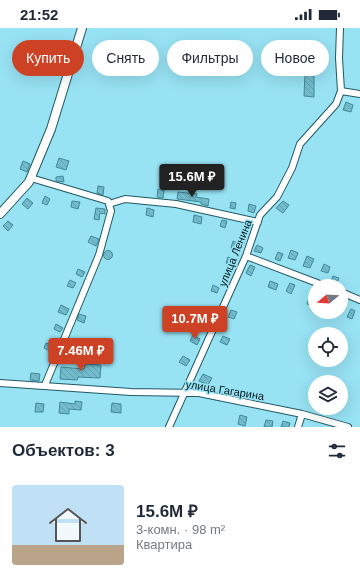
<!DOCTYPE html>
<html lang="ru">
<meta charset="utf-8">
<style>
body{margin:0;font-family:Helvetica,sans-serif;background:#f2f2f3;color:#1f2937;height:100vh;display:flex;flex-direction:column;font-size:15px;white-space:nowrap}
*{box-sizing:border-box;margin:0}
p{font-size:13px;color:#747a83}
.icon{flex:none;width:22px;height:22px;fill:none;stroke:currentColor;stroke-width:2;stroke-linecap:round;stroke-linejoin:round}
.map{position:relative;height:399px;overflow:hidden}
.drawer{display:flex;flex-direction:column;background:#fff;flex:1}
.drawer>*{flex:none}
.top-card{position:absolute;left:12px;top:12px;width:336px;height:36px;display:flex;gap:8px}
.needle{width:26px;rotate:252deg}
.buttons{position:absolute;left:308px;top:251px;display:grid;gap:8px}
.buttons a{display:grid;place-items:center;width:40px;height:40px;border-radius:50%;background:#fff;box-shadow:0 4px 16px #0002;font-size:20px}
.price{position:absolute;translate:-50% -34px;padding:0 9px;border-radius:4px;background:#cd4224;color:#fff;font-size:13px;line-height:26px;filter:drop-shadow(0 1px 2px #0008)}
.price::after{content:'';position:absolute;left:50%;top:24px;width:12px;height:9px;margin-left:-6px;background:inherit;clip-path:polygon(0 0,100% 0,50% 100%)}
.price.current{background:#222;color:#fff}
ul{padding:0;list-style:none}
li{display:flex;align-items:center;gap:12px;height:100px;padding:0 12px}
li+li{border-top:1px solid #e0e1e3}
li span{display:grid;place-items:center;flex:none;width:112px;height:80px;border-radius:4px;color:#555}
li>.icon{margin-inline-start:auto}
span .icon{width:48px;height:48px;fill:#fffc;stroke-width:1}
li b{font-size:17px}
h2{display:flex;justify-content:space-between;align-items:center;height:48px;padding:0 12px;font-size:17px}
.chip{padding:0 14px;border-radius:18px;background:#fff;box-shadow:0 4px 16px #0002;font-size:14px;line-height:36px}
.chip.current{background:#cd4224;color:#fff}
.status{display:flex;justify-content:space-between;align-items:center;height:28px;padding:0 20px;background:#fff;direction:ltr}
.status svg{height:11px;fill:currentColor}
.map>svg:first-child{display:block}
.building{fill:url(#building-back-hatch);stroke:#408a9a}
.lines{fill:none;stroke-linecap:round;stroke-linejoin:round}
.street-casing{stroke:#205965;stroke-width:8}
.secondary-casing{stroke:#205965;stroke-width:10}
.street{stroke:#fff;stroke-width:6}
.secondary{stroke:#fff;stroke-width:8}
.labels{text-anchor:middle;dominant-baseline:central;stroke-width:3;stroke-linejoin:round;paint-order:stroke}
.street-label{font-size:11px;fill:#001419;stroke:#97e2f3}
</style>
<div class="status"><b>21:52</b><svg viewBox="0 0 49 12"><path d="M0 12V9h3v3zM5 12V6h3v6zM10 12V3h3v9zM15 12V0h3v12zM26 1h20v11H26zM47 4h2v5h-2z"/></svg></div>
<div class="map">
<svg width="360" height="399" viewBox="0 0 360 399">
<defs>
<pattern id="building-back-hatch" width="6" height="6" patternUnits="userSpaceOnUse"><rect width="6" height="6" fill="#73bccd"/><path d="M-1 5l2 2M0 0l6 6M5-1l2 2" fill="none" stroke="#62a1af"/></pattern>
</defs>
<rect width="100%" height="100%" fill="#97e2f3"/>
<path class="building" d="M305 45H314V69L304 68Z
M346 74 353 77 351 84 343 82Z
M59 130 69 133 66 142 56 139Z
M23 133 30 136 27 144 20 141Z
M63 148 64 154 56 153V149Z
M98 158 104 159 103 167 97 165Z
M158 161 164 162 163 170 157 169Z
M178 164 197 166 196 169 209 171 208 178 201 176V174L177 171Z
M45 168 50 171 47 177 42 175Z
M27 170 33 175 28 181 22 176Z
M72 173 80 174 78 181 71 179Z
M283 173 289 177 283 185 276 180Z
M231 174 236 175 235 181 230 180Z
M249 176 256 178 254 185 248 183Z
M96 180 105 181V186L100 185 99 192 94 191Z
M147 180 154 182 153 189 146 187Z
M194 187 202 189 201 196 193 194Z
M222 192 227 193 225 200 220 198Z
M8 193 13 197 8 203 3 198Z
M91 208 99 211 96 218 88 214Z
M233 213 240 216 238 222 231 220Z
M257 217 263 220 261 225 254 223Z
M291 222 298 225 295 232 288 230Z
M103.5 227a4.5 4.5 0 1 1 9 0a4.5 4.5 0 1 1-9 0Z
M278 224 283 226 280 233 275 231Z
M307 228 314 231 310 240 303 238Z
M228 229 235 232 232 238 226 235Z
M324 236 330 239 328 245 321 243Z
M250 237 255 239 251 248 246 245Z
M78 241 85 244 82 249 76 246Z
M333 248 339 250 337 255 331 253Z
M70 252 76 255 73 260 67 258Z
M270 253 278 256 276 262 268 259Z
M290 255 295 257 291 266 286 263Z
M213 257 219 260 217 265 211 263Z
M311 265 315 266 314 278 307 276Z
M61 277 69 281 66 287 58 284Z
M206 281 213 285 210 290 203 287Z
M351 281 355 283 352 291 347 289Z
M231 282 237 284 234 291 228 289Z
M79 286 86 288 84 295 77 292Z
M56 296 63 300 60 304 54 301Z
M193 307 200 311 197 317 190 313Z
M223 308 230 311 227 317 220 314Z
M46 315 55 318 52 324 44 320Z
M183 328 190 332 186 338 179 334Z
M85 336 101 337 100 350 78 349 77 352 60 351 61 339 84 341Z
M31 345 40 346 39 353 30 352Z
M203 346 212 350 208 357 199 353Z
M75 373 82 374 81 382 69 381V386L59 385 60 374 75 376Z
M36 375 44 376 43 384H35Z
M112 375 121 376V385L111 384Z
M240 387 247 389 245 398 238 396Z
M266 392 273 393 272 399H264Z
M283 393 290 395 289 399H281Z"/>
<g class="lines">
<defs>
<path id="street" d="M341 63 360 66
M31 150 108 173 111 183 99 227 45 357
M109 176 125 171 176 176 258 194
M246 228 325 258
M341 264 360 272
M0 355 131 364 199 365 302 386 348 399
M169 399 246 228 260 187 277 169 292 140 300 116 336 76 341 63 339 30 340 0
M298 399 302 386"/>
<path id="secondary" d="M0 186 29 154 51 101 82 0"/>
</defs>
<use href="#street" class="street-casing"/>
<use href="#secondary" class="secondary-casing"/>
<use href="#street" class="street"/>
<use href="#secondary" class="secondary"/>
</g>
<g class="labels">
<g class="street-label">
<text transform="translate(235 225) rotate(-68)">улица Ленина</text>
<text transform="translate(225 362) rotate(9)">улица Гагарина</text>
</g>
</g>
</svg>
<div class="buttons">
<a><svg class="needle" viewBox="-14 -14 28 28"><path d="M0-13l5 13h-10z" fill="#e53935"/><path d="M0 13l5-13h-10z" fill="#747a83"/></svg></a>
<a><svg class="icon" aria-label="locate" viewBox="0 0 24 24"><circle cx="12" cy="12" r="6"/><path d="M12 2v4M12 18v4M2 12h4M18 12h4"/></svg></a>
<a><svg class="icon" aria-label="layers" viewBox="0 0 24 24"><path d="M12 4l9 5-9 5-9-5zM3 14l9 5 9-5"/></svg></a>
</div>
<b class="price current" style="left:192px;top:170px">15.6M ₽</b>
<b class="price" style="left:195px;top:312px">10.7M ₽</b>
<b class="price" style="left:81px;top:344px">7.46M ₽</b>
<div class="top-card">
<a class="chip current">Купить</a>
<a class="chip">Снять</a>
<a class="chip">Фильтры</a>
<a class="chip">Новое</a>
</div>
</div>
<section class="drawer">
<h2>Объектов: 3<svg class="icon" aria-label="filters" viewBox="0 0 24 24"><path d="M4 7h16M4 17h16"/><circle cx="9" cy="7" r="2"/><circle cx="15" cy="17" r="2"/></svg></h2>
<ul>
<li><span style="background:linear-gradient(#bfe0f5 75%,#b9a48a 0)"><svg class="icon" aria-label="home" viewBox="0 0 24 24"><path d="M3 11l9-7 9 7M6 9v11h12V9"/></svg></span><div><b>15.6M ₽</b><p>3-комн. · 98 m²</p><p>Квартира</p></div></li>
</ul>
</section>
